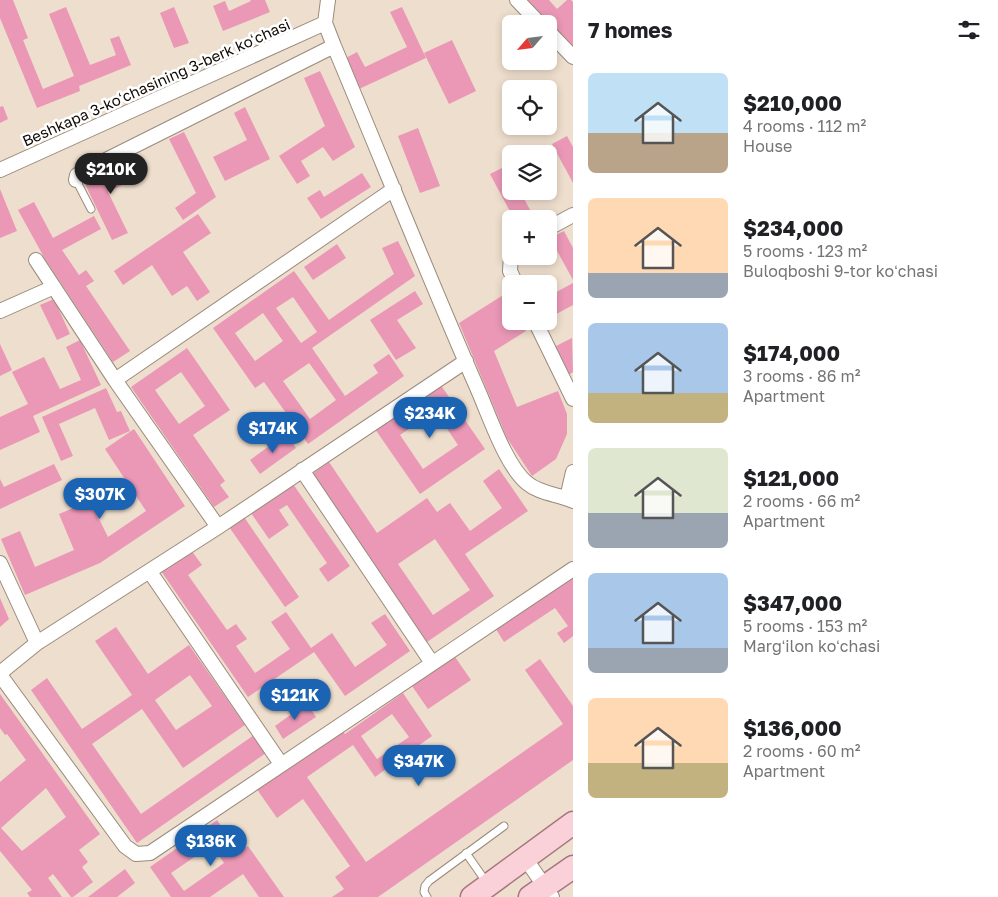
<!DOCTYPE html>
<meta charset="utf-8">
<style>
body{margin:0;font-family:"Golos Text",sans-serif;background:#f6f6f6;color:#202124;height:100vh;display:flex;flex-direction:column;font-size:19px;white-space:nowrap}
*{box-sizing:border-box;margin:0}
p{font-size:16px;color:#757577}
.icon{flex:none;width:28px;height:28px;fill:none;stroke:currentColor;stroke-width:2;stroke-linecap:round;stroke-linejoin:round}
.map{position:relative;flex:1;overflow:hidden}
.side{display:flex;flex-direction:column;background:#fff;width:425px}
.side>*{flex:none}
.needle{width:32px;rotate:242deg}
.buttons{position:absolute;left:502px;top:15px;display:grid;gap:10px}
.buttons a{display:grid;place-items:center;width:55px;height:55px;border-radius:8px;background:#fff;box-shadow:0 2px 8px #0003;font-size:25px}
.price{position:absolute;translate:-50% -42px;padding:0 11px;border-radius:18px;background:#1b63b3;color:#fff;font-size:16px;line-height:32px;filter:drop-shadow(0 1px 2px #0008)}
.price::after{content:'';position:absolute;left:50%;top:30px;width:15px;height:11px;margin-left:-8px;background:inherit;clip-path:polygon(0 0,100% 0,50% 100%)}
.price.on{background:#222;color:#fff}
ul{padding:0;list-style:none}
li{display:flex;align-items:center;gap:15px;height:125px;padding:0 15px}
li span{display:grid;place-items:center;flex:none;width:140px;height:100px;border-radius:8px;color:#555}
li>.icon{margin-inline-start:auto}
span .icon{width:60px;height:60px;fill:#fffc;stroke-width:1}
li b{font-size:21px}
h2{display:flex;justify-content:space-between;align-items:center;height:60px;padding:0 15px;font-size:21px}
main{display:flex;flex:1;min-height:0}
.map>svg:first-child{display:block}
.building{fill:#ea98b6;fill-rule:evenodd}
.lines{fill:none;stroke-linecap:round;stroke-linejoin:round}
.service-casing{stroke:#998b7b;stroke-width:9}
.minor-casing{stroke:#998b7b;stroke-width:16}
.primary-casing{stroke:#a6767e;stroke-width:25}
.service{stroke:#fff;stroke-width:7}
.minor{stroke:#fff;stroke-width:14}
.primary{stroke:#fad0d9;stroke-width:22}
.labels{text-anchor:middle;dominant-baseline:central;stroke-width:5;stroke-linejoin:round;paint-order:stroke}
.street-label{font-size:15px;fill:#0f0a05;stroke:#fff}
</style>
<main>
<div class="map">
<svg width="573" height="897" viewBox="0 0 573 897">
<rect width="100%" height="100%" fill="#eedecd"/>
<path class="building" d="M0 0H13L28 38 23 40 43 89 74 76 49 14 66 7 90 65 116 55 110 39 119 36 131 65 79 86 80 91 37 108 0 18Z
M250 0H265L270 12 223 31 213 6 225 1 229 11 251 1Z
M524 0H549L557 9 567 0H571L573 2V52L549 26V24H547Z
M174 7 189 43 174 48 160 13Z
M402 7 426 58 359 89 344 59 357 52 365 67 407 47 390 12Z
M452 40 476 91 449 104 424 53Z
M320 71 355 147 333 161 323 147 301 161 310 176 297 184 279 156 325 126 304 78Z
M3 106 8 119 0 123V107Z
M245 107 270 159 225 181 213 157 247 140 234 113Z
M418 128 440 186 420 193 398 136Z
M184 132 216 197 183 220 175 208 196 193 169 139Z
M567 136 573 147V183L552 144Z
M130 159 139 177 108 192 128 233 112 240 84 182Z
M506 166 511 174V191H520L535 219H514L490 174Z
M362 173 371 187 321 219 307 198 320 190 324 197Z
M0 189 17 231 0 238Z
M34 202 53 238 94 216 101 229 62 250 79 275 86 270 94 281 86 286 130 351 113 362 45 259 18 210Z
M198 214 211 233 183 252 210 292 197 301 187 286 172 296 152 265 123 285 114 271Z
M564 231 573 248V280L550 238Z
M398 241 415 276 312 348 345 396 378 373 373 365 389 354 404 376 308 444 264 382 255 388 213 328 294 271 329 320 394 274 382 248ZM293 297 317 332 301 343 276 308ZM263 313 283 341 255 361 235 333ZM309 363 336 400 310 419 283 381Z
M337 244 346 258 313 280 304 267Z
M573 283V305L549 318V296Z
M415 291 423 304 397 320 416 348 396 360 370 320Z
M508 292 511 298V321H522L526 331 494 351 517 407 558 391 567 414V434L556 459 532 476 507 438 459 323Z
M54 299 70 334 57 340 40 305Z
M572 338 573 372 569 375 554 347Z
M80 340 101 385 33 416 40 432 0 450V417L28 404 12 372 44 357 60 389 81 380 66 347Z
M0 344 12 370 0 376Z
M187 348 230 410 193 435 225 481 220 485 229 497 214 507 131 387ZM181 372 205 406 179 424 155 390Z
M440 384 485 449 420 494 375 429ZM435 411 458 445 423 469 400 435Z
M106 388 117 412 121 411 130 431 109 440 95 408 59 424 73 456 61 461 42 417Z
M134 429 185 506 100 563 25 595 1 539 20 531 35 567 74 550 59 514 76 507 69 491 82 485 108 537 146 511 105 449Z
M286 434 296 448 260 474 250 460Z
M329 462 377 533 427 498 437 512 450 503 470 531 502 508 483 481 499 469 528 511 465 554 494 596 427 642 312 474ZM435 539 470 590 433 615 398 564Z
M54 464 62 480 0 509V479L4 487Z
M293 484 350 566 328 582 319 569 327 563 287 505 279 510 289 525 269 539 251 513Z
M242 514 299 597 285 607 227 524Z
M191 550 202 565 188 575 227 630 236 624 247 639 236 646 255 673 290 649 271 622 286 612 311 648 332 633 355 667 387 645 371 623 385 614 410 651 345 696 314 652 248 697 161 571Z
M573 574V636L564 643 557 633 568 626 555 608 504 642 494 626Z
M0 598 9 619 0 627Z
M116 627 148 674 189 645 245 725 183 768 142 709 92 744 141 814 254 735 266 753 137 843 31 690 47 678 82 729 132 695 95 641ZM190 675 212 706 176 730 155 700Z
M455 657 471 680 428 709 412 686Z
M540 659 573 706V760L378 897H332L344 889 335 877 350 866 303 799 277 818 256 788 341 729 345 734 403 693 432 736 375 777 353 745 307 777 366 862 563 724 525 670ZM392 714 409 737 377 759 361 736Z
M0 694 100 834 79 850 88 862 82 867 93 882 73 897H71L53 874 48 878 62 897H30L27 893 32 890 0 851V782L26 760 7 734 5 735 0 728ZM46 788 66 817 22 851 1 828Z
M307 703 316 717 283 739 275 726Z
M217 820 239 852 248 846 284 897H259L243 874 210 897H171L150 867ZM212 845 224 863 184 891 171 873Z
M125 869 135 883 117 897H88Z"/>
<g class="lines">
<defs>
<path id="service" d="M76 180 91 209
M466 853 487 883
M427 897 424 892 425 886 429 881 504 826"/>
<path id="minor" d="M328 0 325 23 334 46C382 160 428 276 478 390 489 415 506 466 527 483 540 494 558 494 573 501
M517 0 540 24
M549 32 573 57
M0 170 325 23
M76 180 77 175 82 172 334 46
M549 228 573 215
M511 255 510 271 516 284
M36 260 115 380 218 527
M0 311 54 287
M535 321 573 399
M115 380 394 189
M302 470 432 663
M567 498 573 472
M0 563 37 643
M150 572 281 764
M0 673 37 643 218 527 466 361
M0 675 125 846 136 854 150 853 573 569
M525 858 552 897"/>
<path id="primary" d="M472 897 573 823
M530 897 573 867"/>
</defs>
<use href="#service" class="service-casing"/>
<use href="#minor" class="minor-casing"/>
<use href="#primary" class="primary-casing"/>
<use href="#service" class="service"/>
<use href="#minor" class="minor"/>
<use href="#primary" class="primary"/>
</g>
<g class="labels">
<g class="street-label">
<text transform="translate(156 82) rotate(-24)">Beshkapa 3-koʻchasining 3-berk koʻchasi</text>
</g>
</g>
</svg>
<div class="buttons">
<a><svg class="needle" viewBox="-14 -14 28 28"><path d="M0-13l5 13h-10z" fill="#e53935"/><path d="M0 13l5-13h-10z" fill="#757577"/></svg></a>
<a><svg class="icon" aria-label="locate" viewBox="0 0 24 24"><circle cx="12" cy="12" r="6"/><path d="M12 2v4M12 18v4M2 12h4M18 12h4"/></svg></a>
<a><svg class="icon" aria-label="layers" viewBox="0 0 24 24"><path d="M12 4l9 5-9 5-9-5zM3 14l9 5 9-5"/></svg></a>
<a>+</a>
<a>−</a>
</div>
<b class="price on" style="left:111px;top:195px">$210K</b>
<b class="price" style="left:430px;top:439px">$234K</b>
<b class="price" style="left:273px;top:454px">$174K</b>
<b class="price" style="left:100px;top:520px">$307K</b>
<b class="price" style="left:295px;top:721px">$121K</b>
<b class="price" style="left:419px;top:787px">$347K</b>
<b class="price" style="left:211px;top:867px">$136K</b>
</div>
<section class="side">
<h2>7 homes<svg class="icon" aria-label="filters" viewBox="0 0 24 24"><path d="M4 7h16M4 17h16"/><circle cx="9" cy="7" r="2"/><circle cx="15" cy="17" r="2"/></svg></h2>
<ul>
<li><span style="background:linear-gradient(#bfe0f5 60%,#b9a48a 0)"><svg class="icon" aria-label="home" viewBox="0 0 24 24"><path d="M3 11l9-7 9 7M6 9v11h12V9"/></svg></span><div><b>$210,000</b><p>4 rooms · 112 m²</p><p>House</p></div></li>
<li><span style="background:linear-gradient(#ffd9b3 75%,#9aa5b1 0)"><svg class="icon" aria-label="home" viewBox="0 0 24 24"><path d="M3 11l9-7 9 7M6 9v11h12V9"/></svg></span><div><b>$234,000</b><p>5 rooms · 123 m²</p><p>Buloqboshi 9-tor koʻchasi</p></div></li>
<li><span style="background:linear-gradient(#a9c7e8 70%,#c2b280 0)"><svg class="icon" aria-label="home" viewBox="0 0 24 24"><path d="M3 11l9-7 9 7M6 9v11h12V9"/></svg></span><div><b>$174,000</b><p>3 rooms · 86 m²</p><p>Apartment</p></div></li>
<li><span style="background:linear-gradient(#dfe7d0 65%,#9aa5b1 0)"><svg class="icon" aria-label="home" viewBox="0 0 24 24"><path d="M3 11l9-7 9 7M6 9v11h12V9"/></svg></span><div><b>$121,000</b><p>2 rooms · 66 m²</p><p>Apartment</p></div></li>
<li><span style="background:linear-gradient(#a9c7e8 75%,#9aa5b1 0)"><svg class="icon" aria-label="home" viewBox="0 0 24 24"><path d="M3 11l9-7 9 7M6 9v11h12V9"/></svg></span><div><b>$347,000</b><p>5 rooms · 153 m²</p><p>Margʻilon koʻchasi</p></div></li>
<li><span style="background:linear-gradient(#ffd9b3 65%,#c2b280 0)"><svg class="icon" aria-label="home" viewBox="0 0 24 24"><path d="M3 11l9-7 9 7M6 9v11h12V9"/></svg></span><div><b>$136,000</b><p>2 rooms · 60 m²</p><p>Apartment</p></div></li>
</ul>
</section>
</main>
